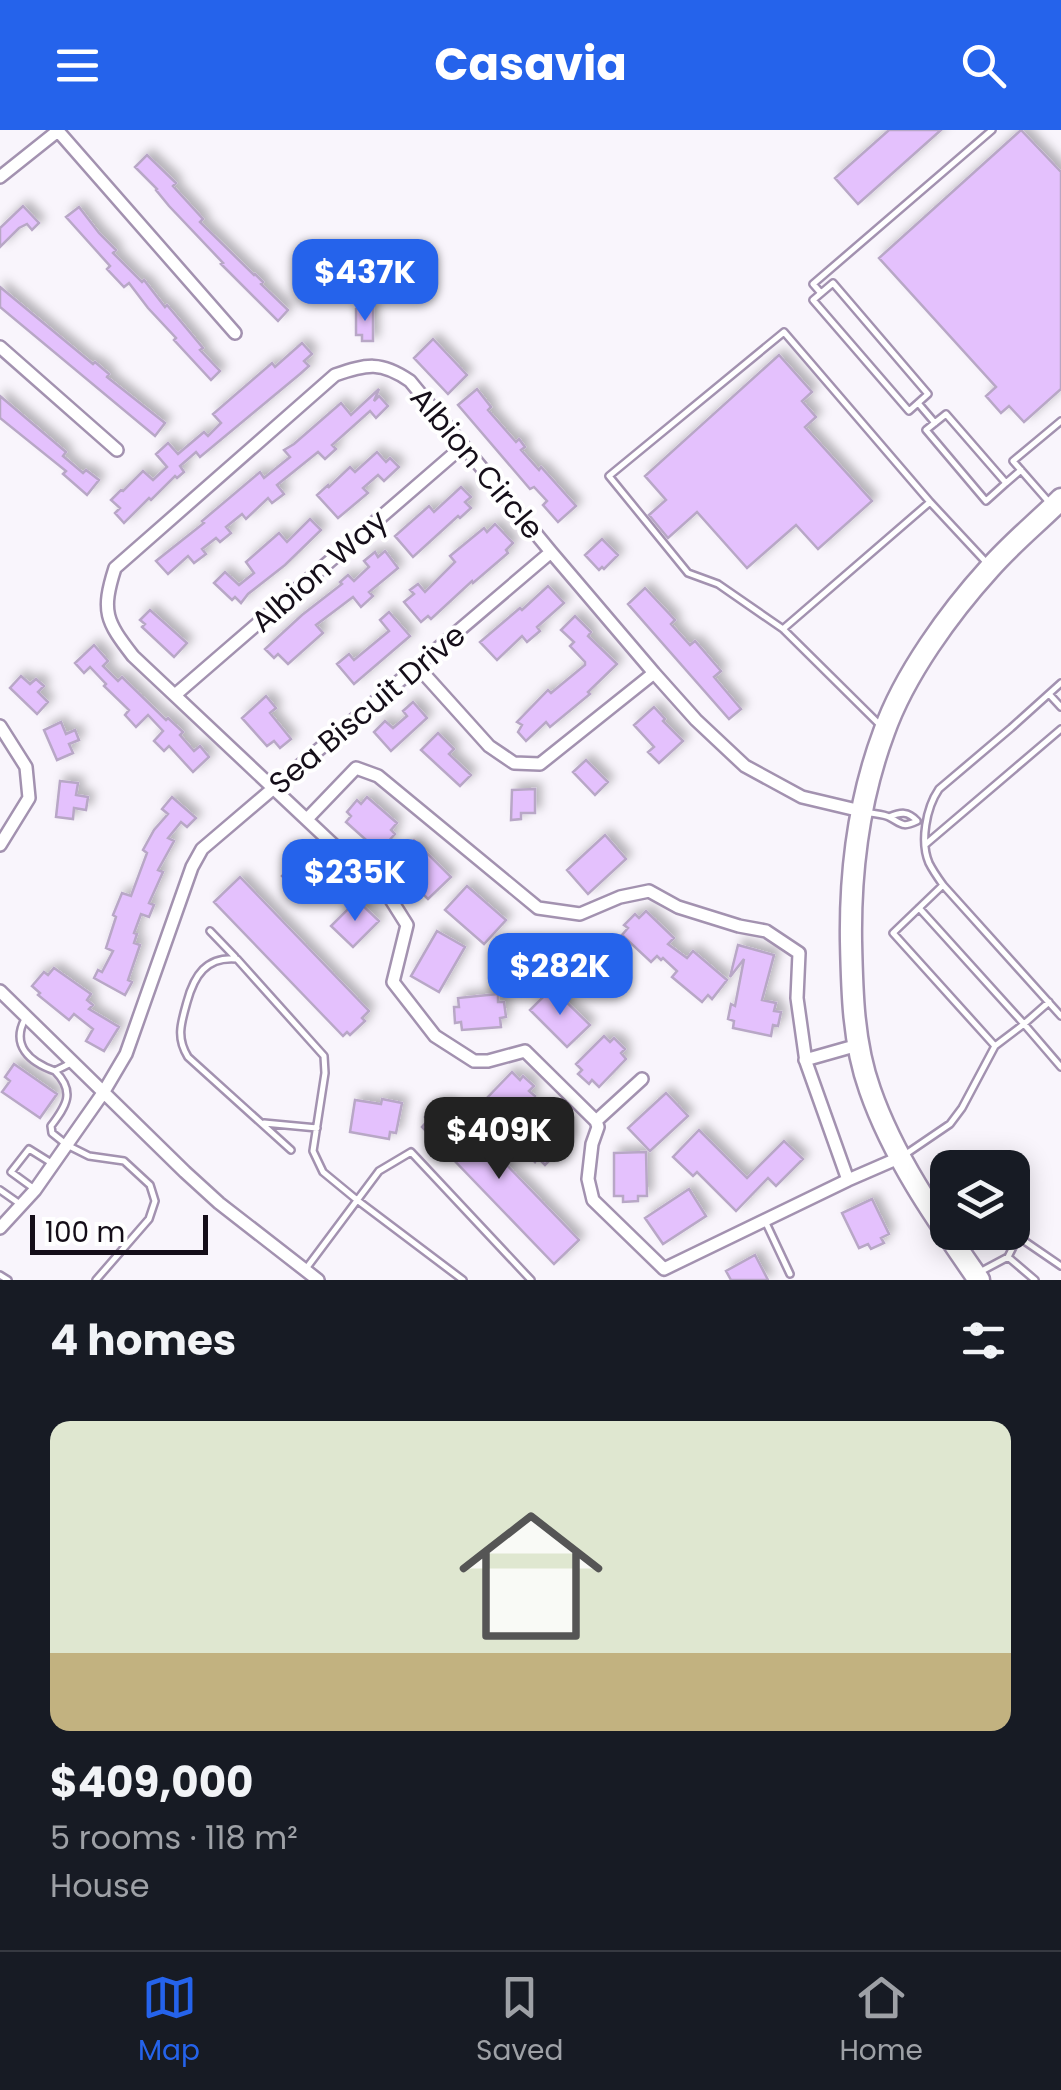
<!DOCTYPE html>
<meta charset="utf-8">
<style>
body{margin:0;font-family:Poppins,sans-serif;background:#242831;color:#f1f3f6;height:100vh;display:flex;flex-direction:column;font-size:38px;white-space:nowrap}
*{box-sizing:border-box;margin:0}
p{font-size:32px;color:#9ea1a6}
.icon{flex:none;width:55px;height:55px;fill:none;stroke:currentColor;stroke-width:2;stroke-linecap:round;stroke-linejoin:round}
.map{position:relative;height:1150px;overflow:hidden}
.side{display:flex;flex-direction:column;background:#171b24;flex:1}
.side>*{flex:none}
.fabs{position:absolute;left:930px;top:1020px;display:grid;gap:20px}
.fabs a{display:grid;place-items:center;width:100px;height:100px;border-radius:20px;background:#171b24;box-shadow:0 5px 25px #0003;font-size:50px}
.scale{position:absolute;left:30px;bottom:25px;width:178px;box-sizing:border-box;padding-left:10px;border:5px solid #150e19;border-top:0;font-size:28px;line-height:35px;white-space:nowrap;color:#150e19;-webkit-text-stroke:8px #fff;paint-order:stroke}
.price{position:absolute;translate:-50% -85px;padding:0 22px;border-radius:20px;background:#2563eb;color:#fff;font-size:32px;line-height:65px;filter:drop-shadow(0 2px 5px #0008)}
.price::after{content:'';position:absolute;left:50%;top:60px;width:30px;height:22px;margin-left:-15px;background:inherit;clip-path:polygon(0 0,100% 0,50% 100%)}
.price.on{background:#222;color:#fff}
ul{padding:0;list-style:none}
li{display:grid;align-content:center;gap:20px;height:530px;padding:0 50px}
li+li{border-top:2px solid #363941}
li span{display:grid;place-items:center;height:310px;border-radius:20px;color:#555}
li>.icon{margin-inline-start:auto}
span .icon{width:180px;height:180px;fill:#fffc;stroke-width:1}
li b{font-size:42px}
h2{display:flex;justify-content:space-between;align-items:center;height:120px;padding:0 50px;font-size:42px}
header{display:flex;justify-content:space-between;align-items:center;height:130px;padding:0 50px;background:#2563eb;color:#fff;font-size:45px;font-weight:700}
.tab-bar{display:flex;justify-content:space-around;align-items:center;height:140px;border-top:2px solid #363941;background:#171b24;font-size:28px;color:#9ea1a6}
.tab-bar a{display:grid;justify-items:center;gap:5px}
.tab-bar .on{color:#2563eb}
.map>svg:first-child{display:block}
.building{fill:#e4c1fd;stroke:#b8a7c6;stroke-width:2.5;filter:url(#shadow)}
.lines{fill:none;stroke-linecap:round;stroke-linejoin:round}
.lane-casing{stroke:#a392b0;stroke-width:10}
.street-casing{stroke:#a392b0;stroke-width:16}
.highway-casing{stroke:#a392b0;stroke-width:25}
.lane{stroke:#fff;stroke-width:5}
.street{stroke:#fff;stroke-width:11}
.highway{stroke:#fff;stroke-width:20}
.labels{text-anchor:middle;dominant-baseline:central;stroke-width:8;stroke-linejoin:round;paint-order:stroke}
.street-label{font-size:30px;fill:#150e19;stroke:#fff}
</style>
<header><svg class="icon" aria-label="menu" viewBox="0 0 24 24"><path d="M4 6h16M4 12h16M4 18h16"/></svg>Casavia<svg class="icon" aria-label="search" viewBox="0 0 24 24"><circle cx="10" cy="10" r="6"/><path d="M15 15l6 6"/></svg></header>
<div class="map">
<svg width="1061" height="1150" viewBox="0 0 1061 1150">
<defs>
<filter id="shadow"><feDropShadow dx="5.5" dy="-5.5" stdDeviation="5" flood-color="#0004"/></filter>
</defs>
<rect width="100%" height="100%" fill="#f9f5fc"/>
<path class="building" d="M889 0H941L858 74 835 48Z
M1021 0 1061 42V259L1024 292 1009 276 1001 283 986 266 996 257 879 128Z
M147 25 176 53 173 56 203 89 200 92 254 145 255 144 263 152 261 154 288 180 278 191 221 134 223 133 169 76 156 60 157 59 135 37Z
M23 76 39 93 32 100 27 94 19 98 0 117V98Z
M79 77 99 103 116 120 113 123 142 152 144 150 165 177 167 175 203 218 200 220 220 241 211 250 174 210 176 208 148 178 129 153 124 157 107 139 110 136 66 87Z
M0 157 93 234 95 232 109 244 107 247 165 293 155 306 0 177Z
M373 178V211H362V205H356V179Z
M433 209 467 245 448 264 414 228Z
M302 213 312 224 304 231 309 236 300 244 200 327 196 322 180 336 184 342 177 348 175 346 151 370 149 368 124 393 115 383 120 378 111 370 121 360 123 361 143 341 153 350 167 337 156 324 168 313 178 324 204 302 208 306 221 293 213 284 272 233 275 237Z
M779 225 812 262 802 271 816 287 805 297 872 371 818 419 796 395 747 438 697 382 668 408 649 385 666 370 645 346Z
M379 259 374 271 379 266 388 276 376 288 370 281 332 315 336 319 325 329 318 322 277 355 284 364 272 373 268 368 246 389 242 384 226 397 231 403 220 412 216 408 202 419 206 424 194 433 188 426 168 444 156 431 204 393 202 391 260 342 264 348 290 327 284 320 294 314 341 273 351 285Z
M477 259 491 277 488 280 516 312 519 309 525 317 521 320 539 340 541 337 576 376 558 392 543 375 547 371 534 357 530 359 458 275Z
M0 266 66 322 63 326 83 343 86 340 99 350 87 365 63 344 66 341 0 288Z
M377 322 386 332 390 328 399 337 384 351 378 345 363 358 368 363 338 388 317 365 328 355 329 357 350 337 355 342Z
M461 357 471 367 465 372 471 378 460 388 458 386 413 427 395 406 429 376 434 382Z
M310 389 321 400 285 435 248 464 241 473 235 467 232 470 214 453 225 442 239 455 254 443 246 432 279 403 287 412Z
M495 394 513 413 506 420 508 423 473 453 472 451 431 489 428 486 421 492 404 472 414 464 410 460 418 454 425 462 455 432 450 426 484 398 487 402Z
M602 409 618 425 604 439 602 437 599 440 585 425Z
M385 421 398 438 369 462 373 466 361 477 353 467 316 495 323 503 288 534 278 524 274 528 265 519 302 485 342 454 340 452 348 445 354 451 369 437 364 431 375 422 378 427Z
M548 456 564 473 537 497 540 501 527 512 522 506 497 530 480 512 520 478 522 480Z
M645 458 675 490 671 494 690 515 695 511 721 541 714 547 741 579 729 589 628 474Z
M150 480 187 513 174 527 142 497 145 494 140 490Z
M389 482 410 506 354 554 337 534 349 524 354 530 389 501 380 490Z
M575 486 591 502 588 506 617 534 588 562 590 564 550 597 546 592 526 611 518 602 522 595 517 592 548 560 551 563 585 535V532L570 516 574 512 561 500Z
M94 515 108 531 103 536 118 551 122 547 166 590 168 588 183 602 180 605 194 621 200 616 209 627 193 642 169 616 164 621 154 611 163 601 148 585 136 597 125 585 129 580 104 556 106 554 90 537 84 543 75 533Z
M21 546 30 554 36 549 44 556 38 562 48 572 37 584 10 558Z
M266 566 276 578 270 583 291 609 280 618 274 611 267 616 242 588Z
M413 572 427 588 391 621 374 602 385 591 393 598 407 586 403 581Z
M654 577 665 589 663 591 683 611 659 633 648 622 654 617 634 595Z
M61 592 66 604 75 600 79 610 69 614 73 623 57 630 44 600Z
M438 603 454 619 449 624 471 645 460 656 421 620Z
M586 630 608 652 595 665 573 642Z
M60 651 78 653 76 665 88 667 86 680 74 678 73 689 56 687Z
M535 659V683H521V689L511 690 512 660Z
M172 667 196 688 187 697 181 692 168 708 174 711 158 740 163 742 149 773 154 775 149 787 141 784 134 803 137 804 134 813 140 815 128 850 132 852 125 865 94 848 98 840 102 842 113 821 106 818 116 787 113 785 122 763 131 766 147 723 143 720 154 700 168 684 162 679Z
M367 667 397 693 391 700 395 704 385 715 381 711 375 718 346 692 351 686 347 682 357 670 361 674Z
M605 705 626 729 588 764 567 740Z
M414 710 451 747 428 769 391 733Z
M310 721 331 741 304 768 282 746 303 724 306 726Z
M240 747 369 881 362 888 365 891 350 905 347 902 343 906 214 772Z
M467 756 506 790 484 814 445 780Z
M357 770 379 791 353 817 331 796Z
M646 781 674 808 668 814 687 828 693 821 727 850 712 869 708 865 702 872 672 847 677 841 663 828 661 830 657 826 651 832 622 805 628 798 624 795 635 784 639 788Z
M437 801 465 817 439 862 411 846Z
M738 815 774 825 762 870 776 873 774 881 781 882 778 896 773 895 771 906 733 898 734 891 728 889 731 874 735 876 744 829 730 847Z
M535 818V827L542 826 543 841 537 842V851L498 854 497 845H492L491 832 509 842 512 838 493 821Z
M54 838 91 864 87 870 93 875 89 879 119 897 104 921 86 911 93 899 74 884 69 890 38 865 40 863 32 856 44 842 48 845Z
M552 858 590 895 567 917 530 880Z
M498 864V872H504L506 887 500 888 501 897 462 900 461 892 455 893 454 877H459L458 868Z
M604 906 610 912 614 908 625 919 621 923 626 929 599 957 592 950 589 954 578 944 582 940 576 934Z
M14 934 57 964 40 988 2 962 10 951 5 947Z
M512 942 520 950 523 946 534 956 529 961 535 966 504 996 489 981 492 978 485 970Z
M666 963 688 986 650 1021 628 998Z
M382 969 402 973 396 1003 390 1002 389 1009 350 1002 355 970 381 974Z
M440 973 443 977 447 973 579 1110 554 1134 422 997 428 990 425 987Z
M551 983 557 990 561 986 572 997 567 1001 573 1007 545 1035 538 1028 535 1032 524 1021 528 1017 522 1011Z
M699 1000 747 1048 784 1011 803 1029 776 1056 768 1048 736 1081 697 1042 693 1046 673 1027Z
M646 1022 647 1066H638V1071L623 1072V1066H614V1023Z
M689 1059 706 1086 663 1114 645 1088Z
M872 1069 889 1104 881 1108 884 1113 871 1119 868 1114 859 1118 842 1083Z
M755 1125 768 1150H731L726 1141Z"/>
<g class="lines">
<defs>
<path id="lane" d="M833 153 928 264 909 281 813 170Z
M820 162 813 154 992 0
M918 273 935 293
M946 284 1006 353 986 371 926 300Z
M1006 353 1021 340
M1048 371 1013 331 1061 291
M783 499 930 372
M1049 564 1061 577
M879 594 783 499 718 454 688 443 609 346 784 202 930 372 985 431
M866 682C873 684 883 684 889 687 902 694 902 698 917 691 908 681 901 682 889 687
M926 714 1061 599
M943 755C938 748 933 741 929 733 920 712 926 678 939 659L1011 598 1061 553
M919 778 1024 894 1049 872
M210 801 235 827
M25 889C11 915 29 932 55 941L69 934
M995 916 1024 894 1061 937
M55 941C76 962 66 976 51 996L52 1003 67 1015 89 1026 124 1031 150 1055 155 1071 149 1089 96 1150
M264 993 317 998
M291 1020 188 927C176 908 181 893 187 872 194 846 206 826 237 829L324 926 325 943 313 1021 323 1042 357 1070 463 1150
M903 1026 950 994 962 978 995 916 893 803 943 755 1061 886
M33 1058 11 1042 29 1019 53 1034
M0 1060 20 1074
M766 1093 790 1144
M1008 1127 1014 1115 1023 1110 1061 1136
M305 1140 379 1041 411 1022 531 1150
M978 1143 1008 1127 1035 1150
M0 1145 8 1150"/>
<path id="street" d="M58 1 235 203
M0 47 59 0
M0 217 117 320
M417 536 489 616 514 633 540 634 654 543
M175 565 463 316
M0 596 26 637 29 668 0 715
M861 681 802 667 745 636 696 590 654 543 551 422 410 251C381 231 367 234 335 245L115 438C101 482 106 491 133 526L390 768 407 795 393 852 435 906 474 931H488L525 921 596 991 598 997 592 1014 588 1049 593 1070 664 1139 848 1050 901 1027
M307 689 356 638 378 646 538 778 580 784 620 767 649 761 678 777 739 796 766 801 799 823 797 868 806 932 848 1050
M0 861 185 1042 219 1073 318 1150
M805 930 858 915
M596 991 642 949
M0 1098 35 1060 103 963 126 924 192 737 202 719 551 422"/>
<path id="highway" d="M979 1150C938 1091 894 1029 870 960 853 913 852 861 851 811 850 740 859 669 884 602 904 545 950 482 990 438 1012 413 1038 392 1061 369"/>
</defs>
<use href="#lane" class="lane-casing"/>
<use href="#street" class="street-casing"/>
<use href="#highway" class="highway-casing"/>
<use href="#lane" class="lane"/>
<use href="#street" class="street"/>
<use href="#highway" class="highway"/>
</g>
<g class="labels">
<g class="street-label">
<text transform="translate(477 333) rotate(50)">Albion Circle</text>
<text transform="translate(319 441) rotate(-41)">Albion Way</text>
<text transform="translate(367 579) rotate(-40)">Sea Biscuit Drive</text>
</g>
</g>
</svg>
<div class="fabs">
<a><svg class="icon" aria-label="layers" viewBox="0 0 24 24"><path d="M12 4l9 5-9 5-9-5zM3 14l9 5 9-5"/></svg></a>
</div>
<div class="scale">100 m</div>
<b class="price" style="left:365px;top:194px">$437K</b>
<b class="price" style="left:355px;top:794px">$235K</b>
<b class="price" style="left:560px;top:888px">$282K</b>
<b class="price on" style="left:499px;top:1052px">$409K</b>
</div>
<section class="side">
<h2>4 homes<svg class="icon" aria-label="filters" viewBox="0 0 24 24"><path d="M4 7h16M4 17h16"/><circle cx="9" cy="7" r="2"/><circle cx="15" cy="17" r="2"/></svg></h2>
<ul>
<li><span style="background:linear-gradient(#dfe7d0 75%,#c2b280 0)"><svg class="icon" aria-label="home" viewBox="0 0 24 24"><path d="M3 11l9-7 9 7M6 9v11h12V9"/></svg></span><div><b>$409,000</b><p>5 rooms · 118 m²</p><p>House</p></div></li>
</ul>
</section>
<nav class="tab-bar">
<a class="on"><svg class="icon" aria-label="map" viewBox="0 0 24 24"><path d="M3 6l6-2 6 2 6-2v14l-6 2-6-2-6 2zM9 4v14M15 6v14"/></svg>Map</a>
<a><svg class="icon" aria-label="saved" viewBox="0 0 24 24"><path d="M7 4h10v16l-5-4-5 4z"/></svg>Saved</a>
<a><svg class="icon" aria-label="home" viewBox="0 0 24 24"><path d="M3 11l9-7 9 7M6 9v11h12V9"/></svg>Home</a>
</nav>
